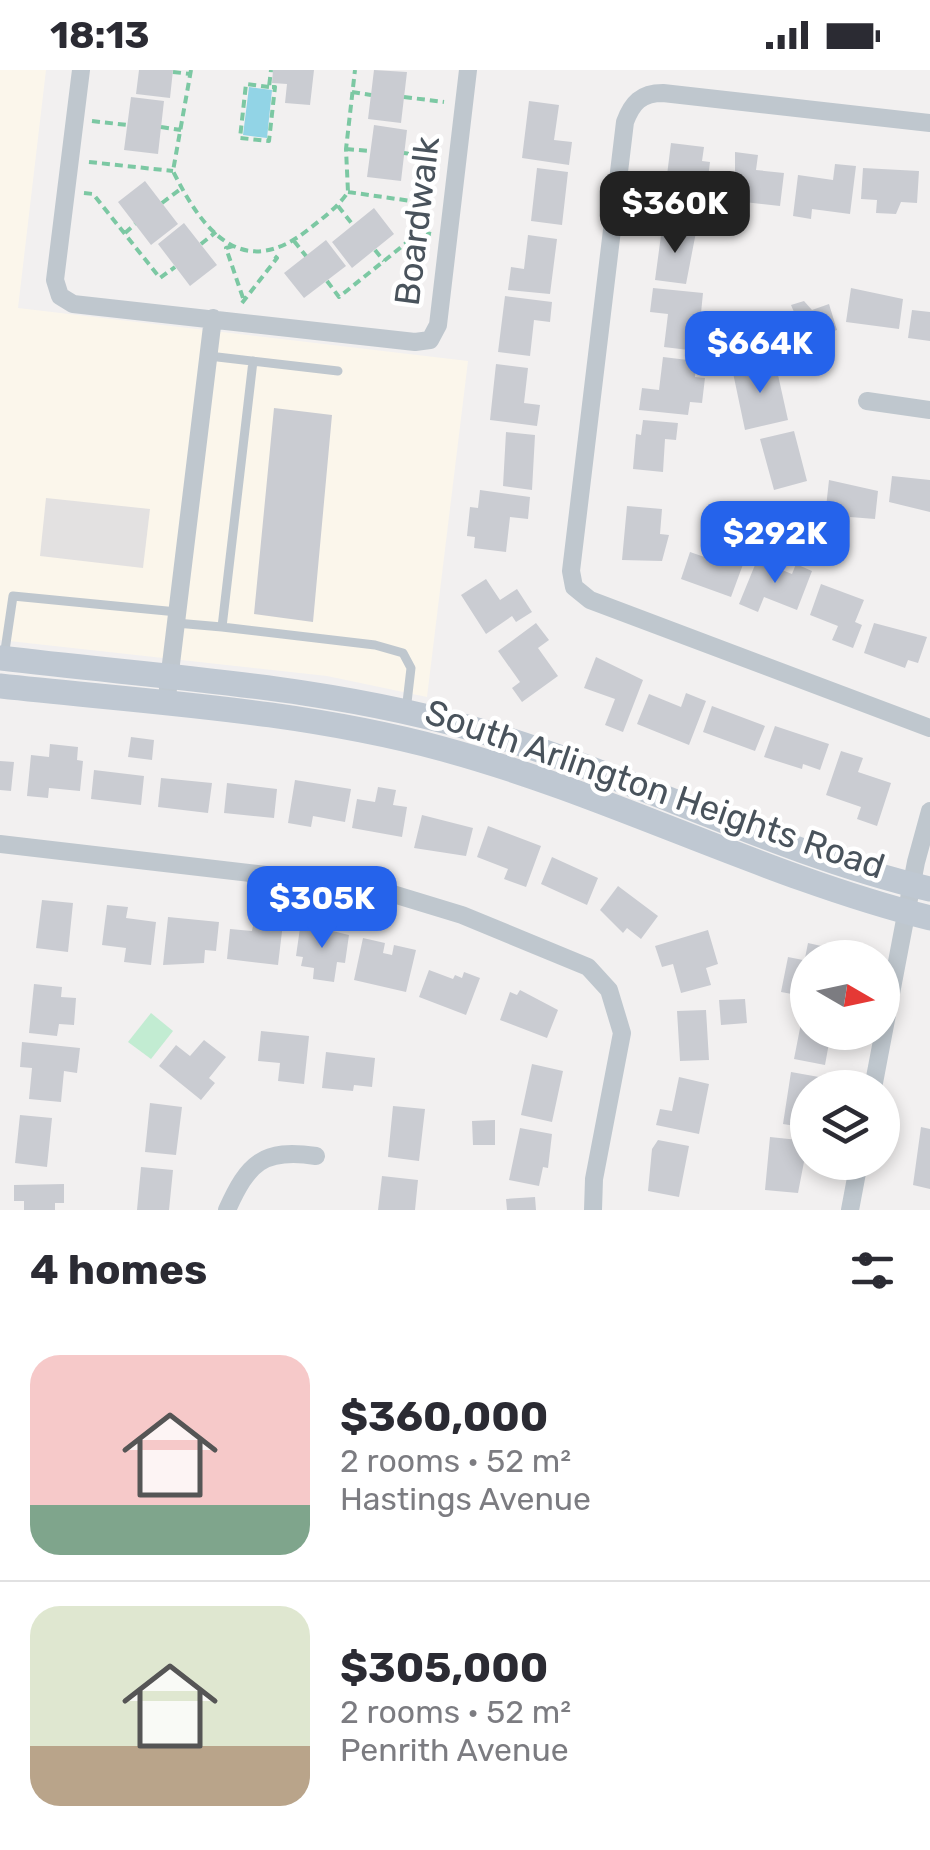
<!DOCTYPE html>
<meta charset="utf-8">
<style>
body{margin:0;font-family:Rubik,sans-serif;background:#f7f7f7;color:#2b2b33;height:100vh;display:flex;flex-direction:column;font-size:38px;white-space:nowrap}
*{box-sizing:border-box;margin:0}
p{font-size:32px;color:#7c7c81}
.icon{flex:none;width:55px;height:55px;fill:none;stroke:currentColor;stroke-width:2;stroke-linecap:round;stroke-linejoin:round}
.map{position:relative;height:1140px;overflow:hidden}
.panel{display:flex;flex-direction:column;background:#fff;flex:1}
.panel>*{flex:none}
.needle{width:65px;rotate:99deg}
.controls{position:absolute;left:790px;top:870px;display:grid;gap:20px}
.controls a{display:grid;place-items:center;width:110px;height:110px;border-radius:50%;background:#fff;box-shadow:0 5px 15px #0003;font-size:50px}
.price{position:absolute;translate:-50% -85px;padding:0 22px;border-radius:20px;background:#2563eb;color:#fff;font-size:32px;line-height:65px;filter:drop-shadow(0 2px 5px #0008)}
.price::after{content:'';position:absolute;left:50%;top:60px;width:30px;height:22px;margin-left:-15px;background:inherit;clip-path:polygon(0 0,100% 0,50% 100%)}
.price.selected{background:#222;color:#fff}
ul{padding:0;list-style:none}
li{display:flex;align-items:center;gap:30px;height:250px;padding:0 30px}
li+li{border-top:2px solid #e1e1e2}
li span{display:grid;place-items:center;flex:none;width:280px;height:200px;border-radius:30px;color:#555}
li>.icon{margin-inline-start:auto}
span .icon{width:120px;height:120px;fill:#fffc;stroke-width:1}
li b{font-size:42px}
h2{display:flex;justify-content:space-between;align-items:center;height:120px;padding:0 30px;font-size:42px}
.status{display:flex;justify-content:space-between;align-items:center;height:70px;padding:0 50px;background:#fff;direction:ltr}
.status svg{height:28px;fill:currentColor}
.map>svg:first-child{display:block}
.commercial{fill:#fbf6eb}
.education{fill:#e3e1e1}
.green{fill:#c2ecd2}
.water{fill:#92d4e6}
.building{fill:#caccd2}
.lines{fill:none;stroke-linecap:round;stroke-linejoin:round}
.path{stroke:#7cc8a3;stroke-width:4;stroke-dasharray:8 5;stroke-linecap:butt}
.service{stroke:#bfc7ce;stroke-width:9}
.minor{stroke:#bfc7ce;stroke-width:18}
.secondary{stroke:#bfc8d2;stroke-width:25}
.labels{text-anchor:middle;dominant-baseline:central;stroke-width:9;stroke-linejoin:round;paint-order:stroke}
.street-label{font-size:35px;fill:#49535c;stroke:#fff}
</style>
<div class="status"><b>18:13</b><svg viewBox="0 0 49 12"><path d="M0 12V9h3v3zM5 12V6h3v6zM10 12V3h3v9zM15 12V0h3v12zM26 1h20v11H26zM47 4h2v5h-2z"/></svg></div>
<div class="map">
<svg width="930" height="1140" viewBox="0 0 930 1140">
<rect width="100%" height="100%" fill="#f2f0f0"/>
<path class="commercial" d="M0 0H46L18 238 468 291 427 627 327 606 0 570Z"/>
<path class="education" d="M46 428 150 439 143 498 40 486Z"/>
<path class="green" d="M151 943 173 961 151 989 128 972Z"/>
<path class="water" d="M249 17 272 20 267 68 243 65Z"/>
<path class="building" d="M139 0H173L170 28 136 24Z
M273 0H314L310 35 285 33 287 14 272 13Z
M374 0 407 2 401 53 368 49Z
M131 27 164 31 158 84 124 80Z
M529 31 559 35 554 70 572 72 569 95 522 88Z
M374 55 407 60 401 111 367 107Z
M671 73 704 77 702 91 710 92 707 116 693 115 691 132 664 129Z
M735 82 758 85 756 100 784 103 780 136 735 131Z
M835 94 856 96 850 144 812 139 811 149 793 146 798 105 833 110Z
M537 98 568 102 562 155 531 151Z
M863 98 919 101 917 133 901 132 896 144 876 143 877 130 861 129Z
M145 111 178 154 151 175 118 132Z
M374 138 394 164 352 198 332 172Z
M184 153 217 195 190 216 158 174Z
M662 158 696 162 686 214 655 210Z
M528 165 557 169 550 224 508 220 511 197 524 199Z
M326 170 346 196 304 228 284 203Z
M653 218 703 223 699 263 707 264 705 282 664 277 668 244 650 242Z
M851 218 903 229 899 259 846 252Z
M505 226 552 232 550 252 534 250 530 286 498 282Z
M804 231 812 240 829 234 837 260 776 279 761 250 794 242 791 235Z
M912 240 930 242V271L908 268Z
M663 287 696 291 695 307 705 308 702 333 690 332 688 345 639 340 642 318 659 320Z
M496 294 528 298 524 333 540 335 537 356 490 350Z
M752 294 754 301 776 296 788 350 745 360 732 298Z
M274 338 332 345 313 552 254 544Z
M643 350 678 353 676 370 665 369 663 402 633 399 636 364 641 365Z
M794 361 807 411 774 420 760 369Z
M506 362 535 365 532 420 503 416Z
M892 406 930 410V442L889 432Z
M829 410 878 421 875 449 850 447 849 459 824 456Z
M480 420 530 427 528 449 510 447 506 482 474 478 475 467 467 466 470 437 478 438Z
M627 436 662 439 660 464 669 465 662 491 622 490Z
M723 481 745 489 731 527 681 509 690 482 719 492Z
M757 490 792 504 796 494 812 501 797 540 764 527 758 542 739 534Z
M486 509 500 530 517 519 532 542 516 552 512 546 486 564 461 525Z
M821 514 864 530 855 552 862 555 853 578 832 570 838 556 810 545Z
M536 553 549 570 538 578 558 606 522 632 512 618 520 612 498 581Z
M874 553 927 567 918 593 908 590 905 598 864 583Z
M596 587 643 610 623 662 605 655 615 629 584 618Z
M686 623 706 631 689 675 637 654 649 624 681 637Z
M712 636 765 656 755 681 703 662Z
M775 656 829 674 820 700 803 694 802 699 764 687Z
M131 667 154 670 152 690 128 687Z
M50 674 78 677 77 690 83 691 80 721 49 718 48 728 27 726 31 685 49 687Z
M841 681 863 688 858 702 891 713 877 756 857 749 861 737 826 725Z
M0 691 14 692 11 721 0 720Z
M94 700 144 706 141 735 91 729Z
M161 708 212 713 208 743 158 737Z
M295 710 351 719 345 752 313 746 311 757 288 753Z
M227 713 277 719 274 748 224 743Z
M378 717 396 720 393 735 407 737 402 767 352 758 357 729 375 732Z
M422 745 473 758 466 786 414 778Z
M488 756 541 776 526 817 504 809 508 799 477 787Z
M552 787 598 808 587 835 541 814Z
M618 816 658 846 641 869 627 858 623 863 600 840Z
M42 830 73 833 68 882 36 878Z
M107 835 128 837 126 848 156 852 151 895 124 892 126 878 102 875Z
M168 847 219 852 216 881 205 880 204 893 163 895Z
M266 851 283 853 278 895 227 889 230 859 252 861 253 856 265 858Z
M312 856 349 865 345 893 337 892 334 912 313 909 314 898 301 896 303 887 296 886 300 858Z
M708 860 718 894 706 898 711 915 681 923 673 894 662 897 655 876Z
M363 868 385 873 383 883 392 885 394 875 416 880 406 922 354 910Z
M808 873 848 882 847 888H805Z
M788 887 808 891V927L781 922Z
M429 900 453 909 455 905 462 908 464 902 480 908 466 945 419 927Z
M34 914 62 917 61 927 76 928 74 955 59 954 57 966 29 963Z
M520 920 558 940 547 968 500 950 510 922 517 925Z
M745 929 747 953 721 955 719 930Z
M804 938 808 962H831L825 995 794 989Z
M706 940 709 990 680 991 677 941Z
M261 961 309 966 304 1014 278 1011 280 993 258 991Z
M204 970 226 987 209 1008 215 1013 201 1030 159 996 176 975 190 986Z
M22 972 80 978 77 1003 64 1001 61 1032 29 1029 32 998 20 997Z
M326 982 375 988 372 1017 354 1015 353 1021 322 1018Z
M532 994 563 1001 552 1052 521 1045Z
M791 1002 819 1007 818 1018H808V1058L783 1054Z
M679 1007 709 1014 699 1064 656 1055 660 1039 672 1041Z
M150 1033 182 1037 176 1085 145 1082Z
M393 1036 425 1039 419 1091 388 1087Z
M20 1045 52 1048 47 1097 15 1093Z
M495 1050V1075H473L472 1051Z
M921 1057 930 1059V1119L913 1115Z
M520 1058 552 1064 548 1098 543 1097 539 1116 509 1110Z
M770 1067 808 1071 798 1123 765 1120Z
M658 1070 689 1076 679 1127 648 1121 652 1079Z
M141 1097 173 1100 169 1140H137Z
M382 1106 418 1110 415 1140H378Z
M64 1114V1133H55V1140H24V1131H14V1115Z
M535 1127 536 1140H507L506 1129Z"/>
<g class="lines">
<path class="path" d="M191 0 173 101C203 162 243 212 309 159 323 148 338 137 348 122L346 79 355 0
M173 2 191 4
M269 17 246 14 240 68 269 71 275 17H269L271 0
M352 22 371 25
M404 27 444 32
M92 51 127 55
M161 57 181 60
M346 79 370 81
M404 83 439 88
M89 92 173 101
M348 122 432 134
M84 123 93 124 160 208 175 197
M162 133 182 118
M338 136 353 155
M125 163 135 154
M294 171 306 186
M201 174 216 162
M233 176 226 178 243 228
M375 180 384 191
M327 211 339 227 420 162 431 164
M242 233 277 188 271 183"/>
<path class="service" d="M209 286 338 301
M253 291 222 557 375 575 403 583 411 598 406 641
M176 553 222 557
M4 587 13 526 177 542"/>
<path class="minor" d="M81 0 55 210 60 226 73 234 415 272 430 270 438 255 468 0
M930 53 663 23C641 23 632 33 625 52L571 501 574 517 590 530 930 658
M867 331 930 340
M166 635 213 248
M0 774 370 817 462 845 588 897 609 920 622 963 594 1109 593 1140
M873 1018 916 792 930 741
M227 1140C248 1093 263 1078 316 1086
M850 1140 859 1092"/>
<path class="secondary" d="M0 588C163 608 329 615 487 663 636 708 777 783 930 819
M0 616C147 632 300 640 443 679 609 724 763 806 930 848"/>
</g>
<g class="labels">
<g class="street-label">
<text transform="translate(417 151) rotate(-83)">Boardwalk</text>
<text transform="translate(655 719) rotate(19)">South Arlington Heights Road</text>
</g>
</g>
</svg>
<div class="controls">
<a><svg class="needle" viewBox="-14 -14 28 28"><path d="M0-13l5 13h-10z" fill="#e53935"/><path d="M0 13l5-13h-10z" fill="#7c7c81"/></svg></a>
<a><svg class="icon" aria-label="layers" viewBox="0 0 24 24"><path d="M12 4l9 5-9 5-9-5zM3 14l9 5 9-5"/></svg></a>
</div>
<b class="price selected" style="left:675px;top:186px">$360K</b>
<b class="price" style="left:760px;top:326px">$664K</b>
<b class="price" style="left:775px;top:516px">$292K</b>
<b class="price" style="left:322px;top:881px">$305K</b>
</div>
<section class="panel">
<h2>4 homes<svg class="icon" aria-label="filters" viewBox="0 0 24 24"><path d="M4 7h16M4 17h16"/><circle cx="9" cy="7" r="2"/><circle cx="15" cy="17" r="2"/></svg></h2>
<ul>
<li><span style="background:linear-gradient(#f6c9c9 75%,#7fa58c 0)"><svg class="icon" aria-label="home" viewBox="0 0 24 24"><path d="M3 11l9-7 9 7M6 9v11h12V9"/></svg></span><div><b>$360,000</b><p>2 rooms · 52 m²</p><p>Hastings Avenue</p></div></li>
<li><span style="background:linear-gradient(#dfe7d0 70%,#b9a48a 0)"><svg class="icon" aria-label="home" viewBox="0 0 24 24"><path d="M3 11l9-7 9 7M6 9v11h12V9"/></svg></span><div><b>$305,000</b><p>2 rooms · 52 m²</p><p>Penrith Avenue</p></div></li>
</ul>
</section>
